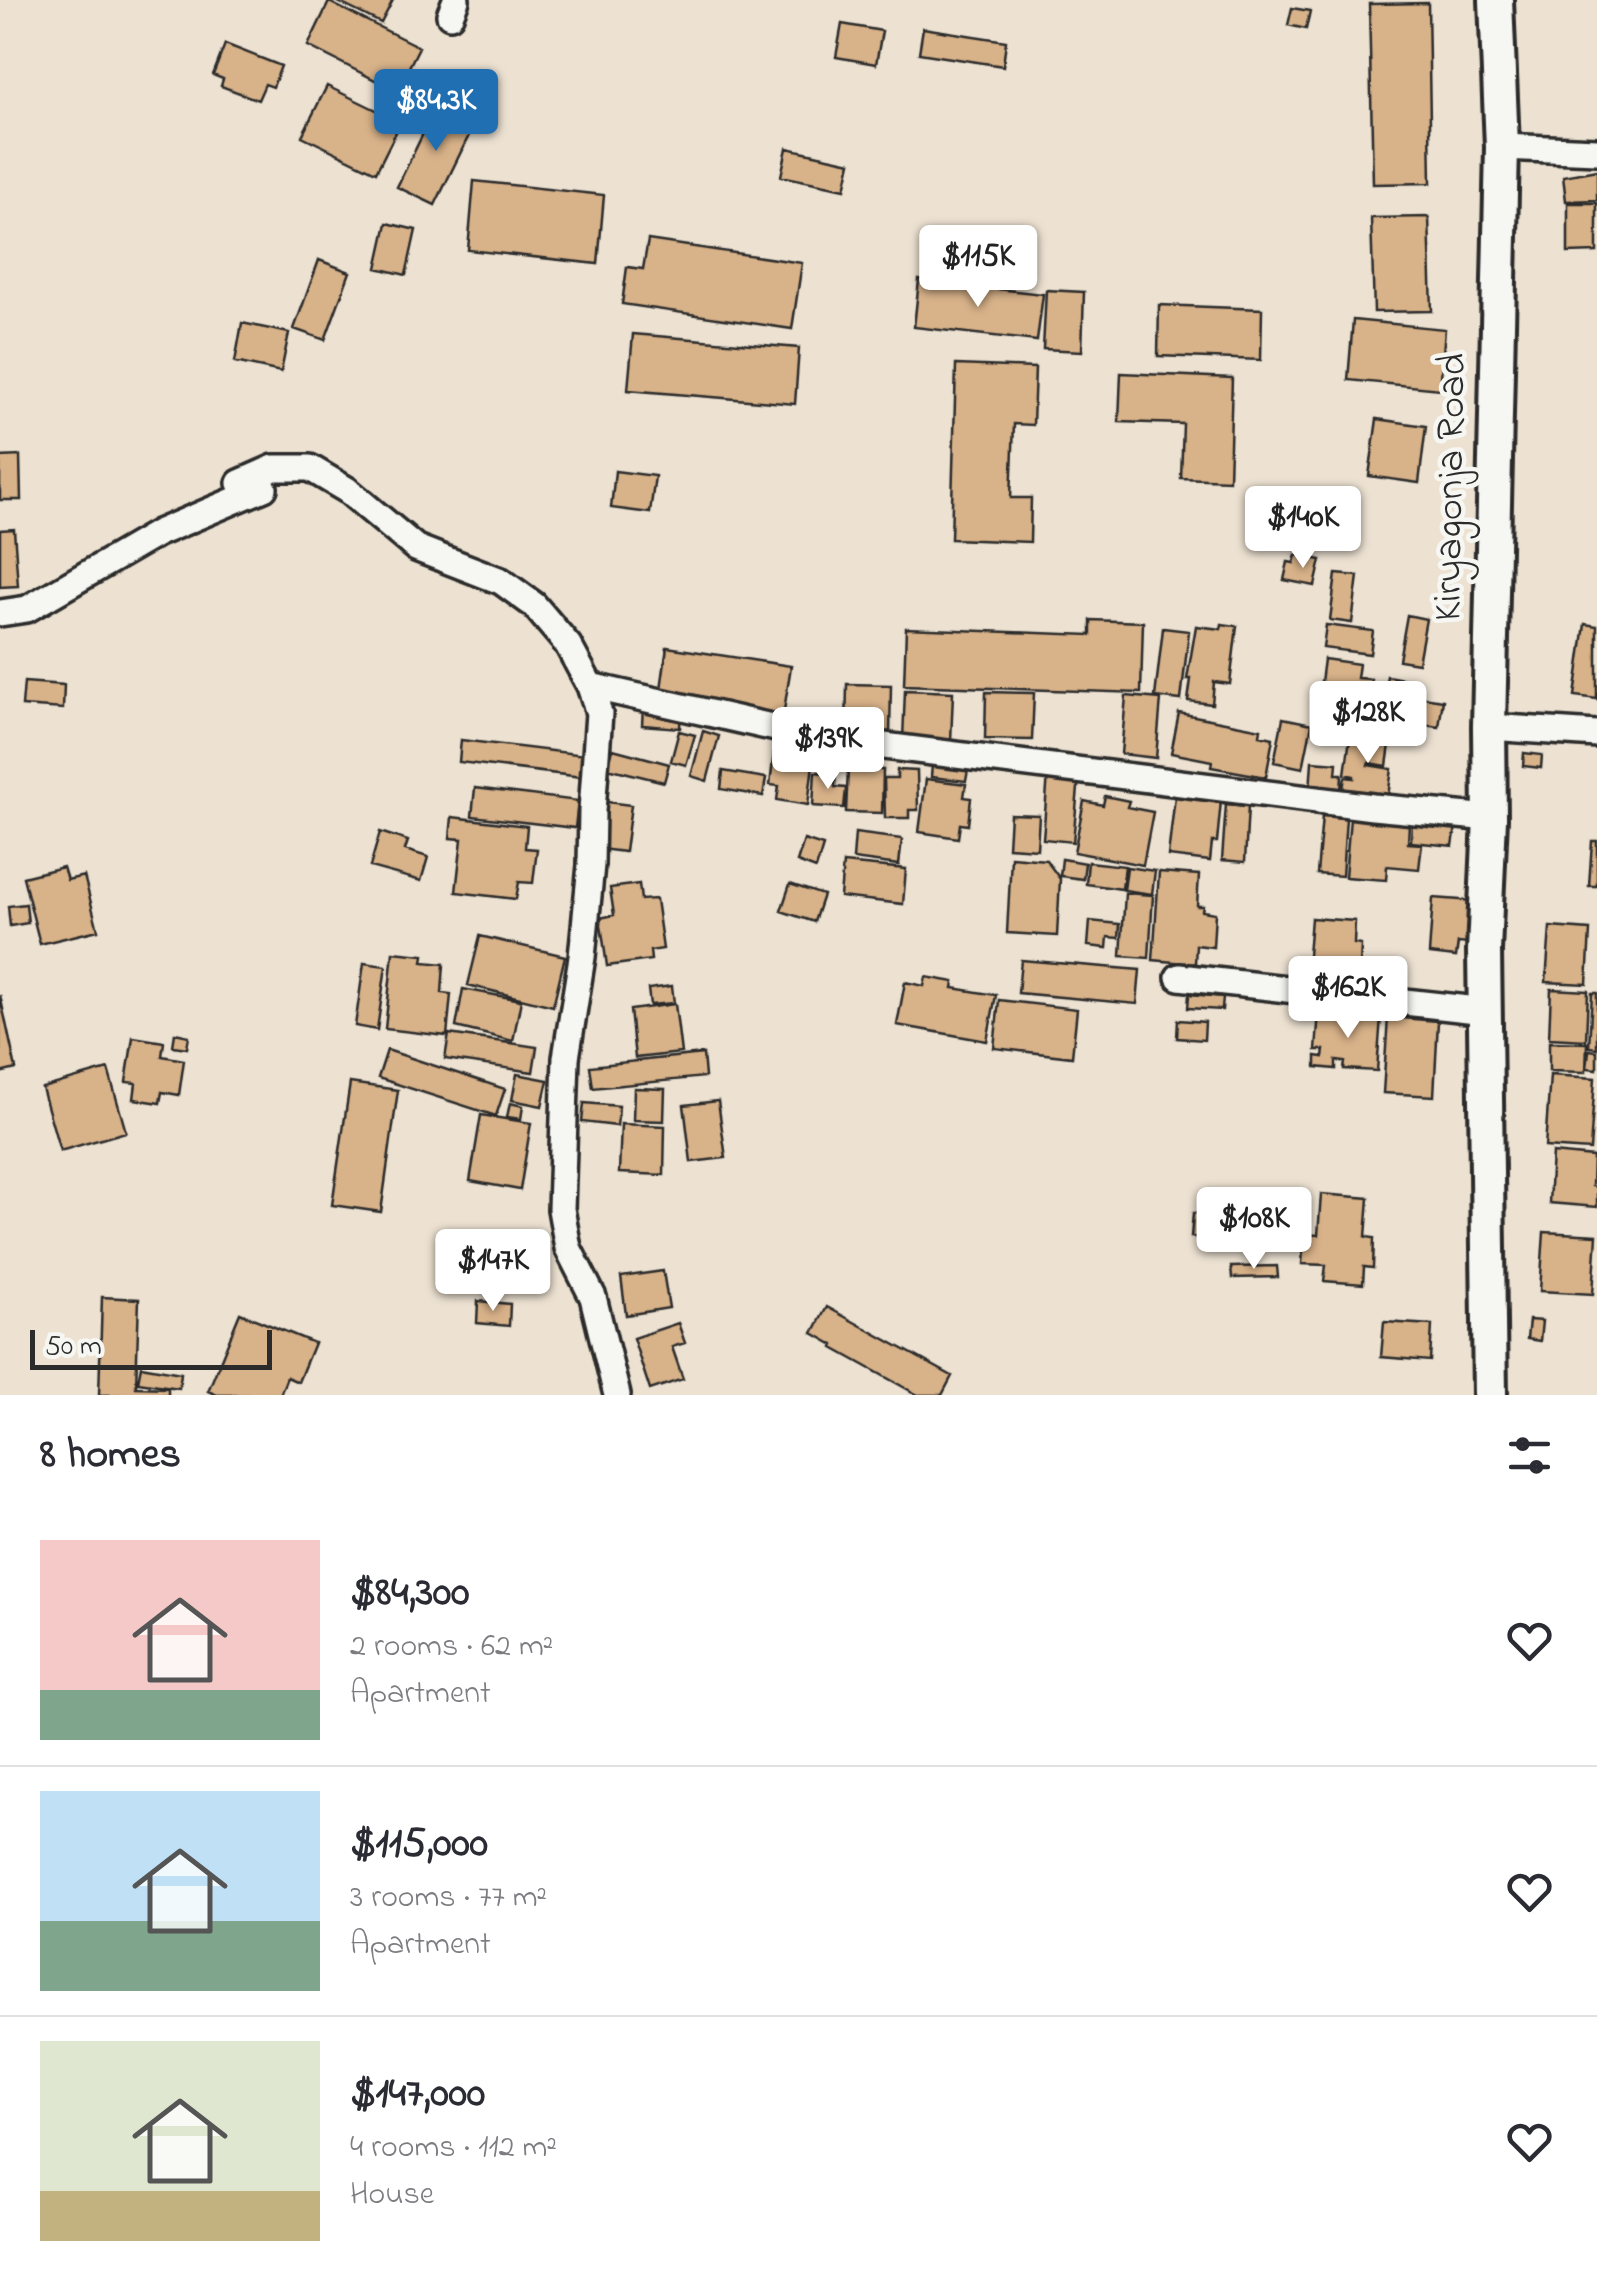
<!DOCTYPE html>
<meta charset="utf-8">
<style>
body{margin:0;font-family:"Indie Flower",sans-serif;background:#f7f7f7;color:#2b2b33;height:100vh;display:flex;flex-direction:column;font-size:38px;white-space:nowrap}
*{box-sizing:border-box;margin:0}
p{font-size:32px;color:#7c7c81}
.icon{flex:none;width:55px;height:55px;fill:none;stroke:currentColor;stroke-width:2;stroke-linecap:round;stroke-linejoin:round}
.map{position:relative;height:1395px;overflow:hidden}
.panel{display:flex;flex-direction:column;background:#fff;flex:1}
.panel>*{flex:none}
.scale{position:absolute;left:30px;bottom:25px;width:242px;box-sizing:border-box;padding-left:10px;border:5px solid #2b2b2b;border-top:0;font-size:28px;line-height:35px;white-space:nowrap;color:#2b2b2b;-webkit-text-stroke:8px #f6f6f2;paint-order:stroke}
.price{position:absolute;translate:-50% -85px;padding:0 22px;border-radius:10px;background:#fff;color:#222;font-size:32px;line-height:65px;filter:drop-shadow(0 2px 5px #0008)}
.price::after{content:'';position:absolute;left:50%;top:60px;width:30px;height:22px;margin-left:-15px;background:inherit;clip-path:polygon(0 0,100% 0,50% 100%)}
.price.current{background:#1f6fb2;color:#fff}
ul{padding:0;list-style:none}
li{display:flex;align-items:center;gap:30px;height:250px;padding:0 40px}
li+li{border-top:2px solid #e1e1e2}
li span{display:grid;place-items:center;flex:none;width:280px;height:200px;border-radius:0px;color:#555}
li>.icon{margin-inline-start:auto}
span .icon{width:120px;height:120px;fill:#fffc;stroke-width:1}
li b{font-size:42px}
h2{display:flex;justify-content:space-between;align-items:center;height:120px;padding:0 40px;font-size:42px}
.map>svg:first-child{display:block}
.building{fill:#d8b289;stroke:#2b2b2b;stroke-width:2.5}
.lines{fill:none;stroke-linecap:round;stroke-linejoin:round}
.minor-casing{stroke:#2b2b2b;stroke-width:32}
.tertiary-casing{stroke:#2b2b2b;stroke-width:40}
.minor{stroke:#f6f6f2;stroke-width:25}
.tertiary{stroke:#f6f6f2;stroke-width:32}
.labels{text-anchor:middle;dominant-baseline:central;stroke-width:9;stroke-linejoin:round;paint-order:stroke}
.street-label{font-size:40px;fill:#2b2b2b;stroke:#f6f6f2}
</style>
<div class="map">
<svg width="1597" height="1395" viewBox="0 0 1597 1395">
<rect width="100%" height="100%" fill="#ede2d2"/>
<filter id="ink" filterUnits="userSpaceOnUse"><feTurbulence type="fractalNoise" baseFrequency=".01" numOctaves="2"/><feDisplacementMap in="SourceGraphic" scale="20" xChannelSelector="R" yChannelSelector="G"/><feConvolveMatrix kernelMatrix="1 2 1 2 8 2 1 2 1" color-interpolation-filters="sRGB"/></filter>
<g filter="url(#ink)">
<path class="building" d="M334 0H393L381 23Z
M329 2 419 47 397 91 308 46Z
M1428 3 1431 183 1373 184 1369 4Z
M1292 8 1310 11 1306 29 1288 25Z
M842 24 882 31 876 64 836 57Z
M923 28 1006 41 1003 66 919 53Z
M225 44 281 66 273 87 265 84 258 100 221 86 223 79 213 75Z
M327 86 401 122 376 172 302 136Z
M438 103 476 121 435 205 397 187Z
M787 148 851 162 845 189 781 176Z
M1597 170V200L1566 201 1563 176Z
M474 181 604 195 598 264 468 250Z
M1568 203H1597V252L1568 253Z
M1429 217 1432 311 1374 312 1371 218Z
M387 223 416 230 406 275 377 268Z
M648 240 802 263 792 329 622 304 627 267 643 269Z
M319 260 350 272 325 340 294 329Z
M919 280 1043 294 1037 341 914 327Z
M1046 290 1084 292 1082 351 1043 349Z
M1159 305 1262 309 1261 360 1158 356Z
M1353 320 1445 329 1440 389 1348 380Z
M242 323 289 333 281 372 235 362Z
M633 334 799 348 795 404 628 390Z
M956 365 1035 368 1033 425 1014 424 1011 498H1031L1030 542 951 539Z
M1121 373 1232 378 1229 480 1181 478 1183 424 1119 422Z
M1377 419 1426 426 1419 483 1369 476Z
M20 456 21 500H0V457Z
M615 471 655 476 650 513 611 508Z
M14 529 18 586 0 587V530Z
M1296 555 1321 560 1315 586 1284 580 1288 562 1294 563Z
M1336 574 1358 576 1352 623 1330 620Z
M1407 615 1426 619 1418 663 1399 660Z
M1091 620 1143 622 1141 693 904 685 906 628 1091 635Z
M1222 624 1237 626 1230 684 1214 682 1212 704 1188 701 1191 679H1187L1196 626 1221 629Z
M1585 624 1597 626V699L1575 696Z
M1326 625 1373 631 1370 654 1323 648Z
M1163 628 1189 631 1181 700 1155 697Z
M667 647 791 666 783 717 660 696Z
M1324 659 1359 664 1357 678 1371 679 1366 720 1317 713Z
M1387 676 1414 681 1410 705 1382 699Z
M24 682 64 685 63 709 22 706Z
M847 684 891 685 890 734 846 732Z
M905 690 953 692 951 742 903 740Z
M986 692 1034 693 1032 740 985 739Z
M1126 696 1161 699 1156 758 1121 754Z
M1423 697 1443 700 1439 727 1418 724Z
M643 707 681 709 680 728 642 725Z
M1179 713 1261 729 1260 735 1273 738 1266 777 1211 767 1212 761 1171 753Z
M1283 718 1312 724 1303 768 1274 762Z
M679 731 695 735 686 765 671 761Z
M703 731 719 736 707 781 691 776Z
M1351 731 1391 737 1387 766 1369 763 1368 765 1392 769 1388 796 1380 795 1379 800 1342 795 1345 777 1354 778V776L1345 774Z
M461 740 585 755 582 777 459 762Z
M781 747 805 750 804 762 813 764 808 805 777 800 779 786 770 785 774 752 780 753Z
M613 749 669 764 664 782 608 768Z
M1524 753 1542 755 1541 768 1523 766Z
M1312 761 1337 763 1336 774H1342L1341 793 1310 791Z
M932 765 968 770 966 781 931 777Z
M848 769 883 770 882 813 846 812Z
M897 770 917 771 918 810H909V818H885L884 778H897Z
M723 771 766 778 763 796 721 789Z
M815 772 836 774 835 787 846 788 844 808 813 806Z
M1048 774 1079 777 1073 842 1043 839Z
M926 779 966 784 964 797 971 798 968 825 960 824 958 838 919 832Z
M475 788 578 801 575 828 472 816Z
M1105 796 1129 801 1127 807 1153 812 1143 865 1074 852 1084 801 1103 805Z
M1175 796 1221 801 1217 842H1212L1210 861 1168 856Z
M607 802 631 805 625 852 600 849Z
M1226 804 1248 806 1245 862 1222 860Z
M1010 814 1039 815 1037 849 1008 847Z
M1322 816 1346 818 1342 876 1317 874Z
M452 817 527 826 525 848 537 849 533 883 519 882 516 899 456 892 462 839 450 838Z
M1350 818 1409 823 1408 843 1422 844 1419 869 1387 866 1386 880 1345 877Z
M1412 822 1456 826 1453 846 1411 842Z
M380 832 408 841 405 850 428 857 421 881 370 867Z
M855 833 902 839 899 865 853 859Z
M804 840 823 846 816 869 797 862Z
M1592 841H1597V886H1589Z
M1011 857 1046 860 1060 879 1057 936 1007 933Z
M1062 859 1085 863 1083 879 1060 876Z
M1088 862 1125 866 1122 889 1086 884Z
M843 863 906 869 903 904 840 897Z
M63 867 67 880 84 876 98 930 40 944 23 877Z
M1127 867 1155 871 1152 894 1124 890Z
M1159 872 1199 875 1197 906H1203L1202 911 1215 913 1213 947 1196 945 1195 964 1153 960Z
M639 884 641 900 656 899 663 949 650 951 651 960 607 966 600 918 614 915 610 888Z
M790 884 823 895 814 922 781 911Z
M1125 893 1153 895 1149 958 1121 956Z
M1433 898 1474 901 1470 944 1458 943 1456 957 1429 954Z
M26 904 28 923 10 926 8 906Z
M1311 918 1355 921 1354 944 1361 945 1360 968H1355L1354 983 1306 980Z
M1090 921 1120 924 1119 938 1108 937 1107 948 1088 946Z
M1550 927 1590 930 1587 984 1546 982Z
M480 936 565 956 553 1006 468 985Z
M393 952 424 955 423 962 444 964 442 993 451 994 447 1036 385 1029Z
M1021 960 1140 970 1137 1004 1018 993Z
M364 963 386 966 377 1030 355 1026Z
M926 977 954 982 953 988 996 995 987 1041 897 1025 905 982 924 986Z
M672 986 674 1003 650 1005 648 989Z
M463 989 521 1000 513 1041 456 1027Z
M1551 989 1588 991 1586 1040 1549 1038Z
M1592 993H1597V1048L1589 1047Z
M1189 994 1223 997 1222 1010 1188 1008Z
M0 995 16 1069 0 1073Z
M999 1000 1077 1009 1072 1057 994 1048Z
M675 1004 681 1053 635 1058 630 1010Z
M1319 1011 1381 1016 1377 1071 1344 1069 1345 1062 1336 1061V1069L1316 1067V1056L1323 1057 1324 1050H1316Z
M1388 1017 1438 1021 1434 1096 1383 1093Z
M1178 1020 1205 1022 1204 1040 1177 1038Z
M175 1033 189 1036 187 1048 173 1046Z
M449 1034 537 1047 533 1072 445 1059Z
M133 1037 164 1042 162 1056 184 1060 179 1095 162 1092 160 1103 134 1099 136 1083 126 1082Z
M1549 1042 1587 1043 1586 1072 1549 1071Z
M387 1050 505 1089 496 1116 378 1078Z
M1589 1050 1597 1051V1069L1587 1068Z
M703 1054 705 1077 593 1088 590 1066Z
M108 1069 126 1132 60 1151 42 1088Z
M517 1074 548 1080 542 1106 512 1100Z
M1550 1075 1595 1078 1590 1150 1545 1147Z
M350 1083 398 1090 381 1212 332 1205Z
M634 1088 665 1089 664 1121 633 1120Z
M718 1101 726 1158 691 1162 684 1105Z
M510 1103 523 1106 521 1119 507 1117Z
M584 1103 619 1106 617 1126 582 1122Z
M481 1115 531 1123 520 1190 470 1181Z
M621 1124 665 1126 664 1175 619 1173Z
M1552 1153 1593 1157 1592 1186 1597 1187V1207L1549 1203Z
M1321 1194 1369 1198 1366 1237 1374 1238 1373 1268 1364 1267 1363 1284 1324 1281 1326 1265 1302 1264 1304 1234 1318 1235Z
M1193 1213 1236 1217 1234 1240 1191 1237Z
M1544 1232 1597 1235 1593 1294 1540 1291Z
M1277 1266 1278 1277 1232 1278 1231 1267Z
M663 1271 669 1308 626 1315 621 1277Z
M102 1297 139 1299 136 1387 168 1388V1395H99Z
M478 1301 510 1304 509 1326 477 1323Z
M827 1307 952 1376 942 1395H918L833 1348 834 1345 813 1333Z
M240 1313 314 1343 298 1382 287 1377 280 1395H217L208 1391Z
M1529 1320 1542 1321 1540 1341 1527 1339Z
M1384 1322 1432 1325 1430 1361 1381 1357Z
M678 1323 685 1343 672 1347 683 1379 650 1390 633 1338Z
M141 1366 181 1373 179 1388 138 1382Z"/>
<g class="lines">
<defs>
<path id="minor" d="M450 15 456 0
M1502 147 1597 151
M240 483 274 468H310L347 490 416 548 501 581 534 605 568 645 590 686 599 713 592 811 591 865 582 957 566 1058 561 1209 568 1248 593 1297 617 1395
M0 613 27 609 158 533 264 488
M590 686 820 738 1373 807 1490 818
M1489 727 1597 734
M1179 977 1486 1011"/>
<path id="tertiary" d="M1490 1395 1484 951 1490 818 1489 727 1502 147 1496 0"/>
</defs>
<use href="#minor" class="minor-casing"/>
<use href="#tertiary" class="tertiary-casing"/>
<use href="#minor" class="minor"/>
<use href="#tertiary" class="tertiary"/>
</g>
</g>
<g class="labels">
<g class="street-label">
<text transform="translate(1452 487) rotate(-89)">Kiryagonja Road</text>
</g>
</g>
</svg>
<div class="scale">50 m</div>
<b class="price current" style="left:436px;top:154px">$84.3K</b>
<b class="price" style="left:978px;top:310px">$115K</b>
<b class="price" style="left:1303px;top:571px">$140K</b>
<b class="price" style="left:1368px;top:766px">$128K</b>
<b class="price" style="left:828px;top:792px">$139K</b>
<b class="price" style="left:1348px;top:1041px">$162K</b>
<b class="price" style="left:1254px;top:1272px">$108K</b>
<b class="price" style="left:493px;top:1314px">$147K</b>
</div>
<section class="panel">
<h2>8 homes<svg class="icon" aria-label="filters" viewBox="0 0 24 24"><path d="M4 7h16M4 17h16"/><circle cx="9" cy="7" r="2"/><circle cx="15" cy="17" r="2"/></svg></h2>
<ul>
<li><span style="background:linear-gradient(#f6c9c9 75%,#7fa58c 0)"><svg class="icon" aria-label="home" viewBox="0 0 24 24"><path d="M3 11l9-7 9 7M6 9v11h12V9"/></svg></span><div><b>$84,300</b><p>2 rooms · 62 m²</p><p>Apartment</p></div><svg class="icon" aria-label="heart" viewBox="0 0 24 24"><path d="M12 20l-8-8c-3-5 5-10 8-4 3-6 11-1 8 4z"/></svg></li>
<li><span style="background:linear-gradient(#bfe0f5 65%,#7fa58c 0)"><svg class="icon" aria-label="home" viewBox="0 0 24 24"><path d="M3 11l9-7 9 7M6 9v11h12V9"/></svg></span><div><b>$115,000</b><p>3 rooms · 77 m²</p><p>Apartment</p></div><svg class="icon" aria-label="heart" viewBox="0 0 24 24"><path d="M12 20l-8-8c-3-5 5-10 8-4 3-6 11-1 8 4z"/></svg></li>
<li><span style="background:linear-gradient(#dfe7d0 75%,#c2b280 0)"><svg class="icon" aria-label="home" viewBox="0 0 24 24"><path d="M3 11l9-7 9 7M6 9v11h12V9"/></svg></span><div><b>$147,000</b><p>4 rooms · 112 m²</p><p>House</p></div><svg class="icon" aria-label="heart" viewBox="0 0 24 24"><path d="M12 20l-8-8c-3-5 5-10 8-4 3-6 11-1 8 4z"/></svg></li>
</ul>
</section>
